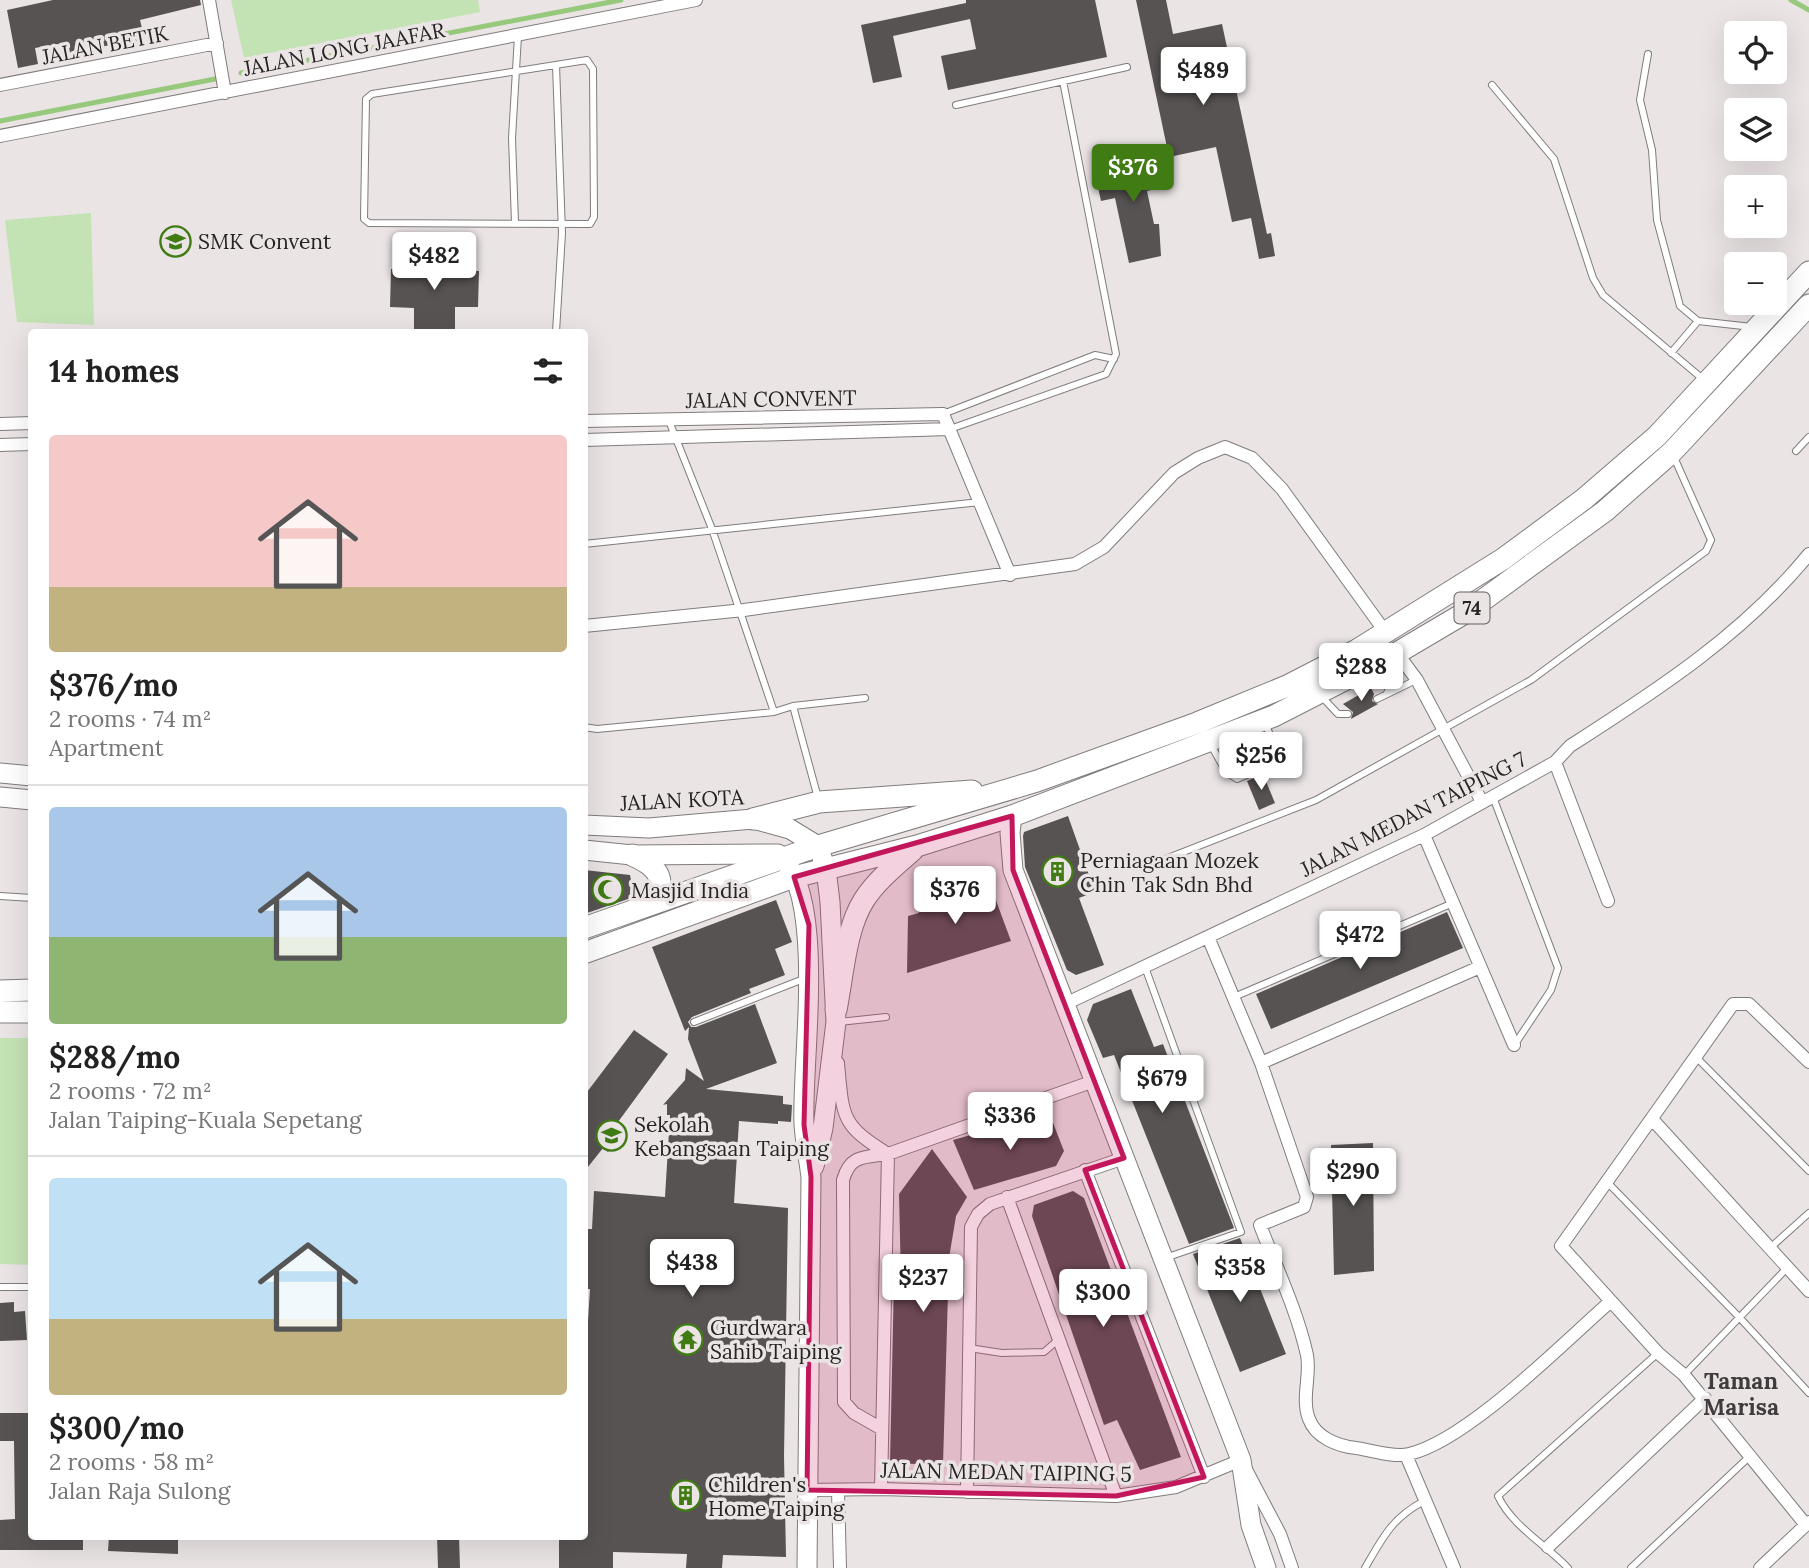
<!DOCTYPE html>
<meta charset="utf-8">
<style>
body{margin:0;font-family:Lora,serif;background:#f2f2f2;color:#222;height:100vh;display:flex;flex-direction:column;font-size:26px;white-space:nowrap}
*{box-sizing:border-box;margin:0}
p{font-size:23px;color:#767676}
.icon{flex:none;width:38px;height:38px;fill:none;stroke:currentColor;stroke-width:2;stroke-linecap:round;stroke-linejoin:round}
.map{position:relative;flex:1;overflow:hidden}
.side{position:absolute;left:28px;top:329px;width:560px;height:1211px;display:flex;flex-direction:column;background:#fff;border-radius:7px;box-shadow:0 7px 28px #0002}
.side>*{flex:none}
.fabs{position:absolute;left:1724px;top:21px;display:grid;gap:14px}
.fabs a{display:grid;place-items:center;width:63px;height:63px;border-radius:7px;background:#fff;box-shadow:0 7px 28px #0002;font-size:35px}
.price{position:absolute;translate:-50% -60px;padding:0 16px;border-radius:7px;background:#fff;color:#222;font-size:23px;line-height:46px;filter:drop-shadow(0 2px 4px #0008)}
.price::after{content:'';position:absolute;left:50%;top:42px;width:21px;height:16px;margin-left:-10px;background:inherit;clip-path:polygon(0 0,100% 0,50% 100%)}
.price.selected{background:#417b14;color:#fff}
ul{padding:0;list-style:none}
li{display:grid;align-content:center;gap:14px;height:371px;padding:0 21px}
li+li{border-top:2px solid #e0e0e0}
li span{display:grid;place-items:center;height:217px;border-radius:7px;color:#555}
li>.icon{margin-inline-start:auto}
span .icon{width:126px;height:126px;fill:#fffc;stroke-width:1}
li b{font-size:30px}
h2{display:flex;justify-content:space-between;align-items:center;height:84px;padding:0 21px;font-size:30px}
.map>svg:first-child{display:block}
.green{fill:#c4e3b5}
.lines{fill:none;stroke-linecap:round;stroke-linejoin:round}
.stream{stroke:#97c97d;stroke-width:5}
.building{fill:#585353}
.lane-casing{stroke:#817c7c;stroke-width:8}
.street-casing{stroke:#817c7c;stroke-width:14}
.secondary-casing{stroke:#817c7c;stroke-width:21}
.primary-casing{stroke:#817c7c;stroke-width:23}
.lane{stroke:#fff;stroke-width:6}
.street{stroke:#fff;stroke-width:12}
.secondary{stroke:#fff;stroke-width:19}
.primary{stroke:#fff;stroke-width:21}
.marked{fill:#c2185b;fill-opacity:0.2;stroke:#c2185b;stroke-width:5;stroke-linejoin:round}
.labels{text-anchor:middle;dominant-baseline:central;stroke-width:7;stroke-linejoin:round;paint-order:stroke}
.shield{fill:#eae4e5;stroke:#615e5e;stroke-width:2}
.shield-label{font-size:19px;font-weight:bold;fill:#262424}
.street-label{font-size:21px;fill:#262424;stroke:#eae4e5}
.poi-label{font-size:21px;fill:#262424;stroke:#eae4e5;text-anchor:start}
.neighbourhood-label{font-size:23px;font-weight:bold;fill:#403b3c;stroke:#eae4e5}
</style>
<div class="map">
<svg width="1809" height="1568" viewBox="0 0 1809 1568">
<rect width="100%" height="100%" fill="#eae4e5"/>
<path class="green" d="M231 0H478L480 12 244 58Z
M91 213 94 325 17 322 5 220Z
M0 1038H31V1265L0 1264Z"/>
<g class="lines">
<path class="stream" d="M1791 0 1809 10
M241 73 621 0
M0 121 215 79"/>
</g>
<path class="building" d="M53 0H200L201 5 140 20 146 45 112 53 110 45 67 55 64 43 35 48 38 64 18 68 7 10Z
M966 0H1095L1107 57 948 90 941 56 976 49 970 19 893 36 902 77 873 83 861 25 966 3Z
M1136 0H1166L1173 34 1222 24 1267 234 1271 233 1275 256 1259 259 1251 218 1232 222 1216 147 1169 157Z
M1153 156 1160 188 1147 191 1154 224H1159L1161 256 1129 263 1115 198 1101 201 1094 169Z
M420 250 451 251V270L479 271 478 307H455V332H414V308L390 307 391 269 420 270Z
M1371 688 1374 694 1372 701 1378 704 1351 719 1353 712 1343 704Z
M1249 743 1258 764 1242 771 1233 750Z
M1263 774 1275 803 1259 810 1247 781Z
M1068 816 1095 892 1079 898 1104 965 1076 975 1067 970 1025 867 1023 836 1024 832Z
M584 870 630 875 634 897 584 914Z
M975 881 991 887 1011 941 907 973 908 916 919 913 917 908 925 905 923 899Z
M776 900 792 942 775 949 785 975 749 989 751 993 692 1017 688 1022 691 1027H696L755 1004 777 1063 706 1089 783 1096V1104L792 1105 791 1122 778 1121V1124L739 1121 734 1203 788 1208 784 1456 786 1557 723 1555 722 1568H686L687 1554 613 1552V1568H559V1536H584V1383L590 1289H584V1229H592L594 1191 665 1197 670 1115H667V1104L663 1105 685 1080 686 1068 704 1081 688 1039 689 1027 685 1031 652 947Z
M1447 912 1463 948 1271 1029 1256 994Z
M1131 989 1154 1047 1163 1044 1234 1228 1189 1244 1114 1055 1103 1058 1087 1020 1093 1004Z
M634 1030 668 1054 618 1122 626 1128 608 1152 603 1148 584 1172V1096Z
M1037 1116 1053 1123 1064 1151 1056 1166 974 1190 953 1140Z
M1373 1143 1374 1271 1334 1275 1331 1145Z
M932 1149 967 1197 956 1216 949 1258 943 1465 890 1463 894 1279H901L899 1194Z
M1073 1191 1084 1198 1181 1457 1140 1470 1117 1420 1104 1425 1032 1216 1034 1205Z
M1240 1238 1286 1354 1240 1372 1193 1254Z
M14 1302V1312L25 1311 27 1340 0 1341V1303Z
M0 1413H32V1536H83V1550H0V1520L15 1519 14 1441H0Z
M109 1536H178V1554L108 1551Z
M437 1536H459L460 1568H438Z"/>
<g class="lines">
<defs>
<path id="lane" d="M1648 54 1640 100 1652 150 1657 220 1680 306 1698 321 1671 353
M587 60 593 69 594 217 590 224 369 223 364 219 366 99 372 94Z
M556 65 562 233 556 332
M1492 85 1554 159 1593 278 1603 295 1704 380
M956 105 1127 67
M515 223 512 138 518 36
M1698 321 1752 327
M943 414 1095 355 1114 359
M669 421 712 529 774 712
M950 429 1106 374 1116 354 1063 81
M1796 451 1809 437
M584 544 980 502
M1385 664 1392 681 1387 693
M1322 697 1338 714H1348
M1377 699 1416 680
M793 706 818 798
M584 727 597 729 774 712 793 706 865 698
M1210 743 1226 772 1237 779C1274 763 1285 763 1264 722
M1493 797 1558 968 1551 990 1515 1044
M1150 865 1316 800 1531 680 1706 551 1711 540 1673 455
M0 896 32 898
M1145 967 1241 1232 1165 1258
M1234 997 1453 903
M694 1022 806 978
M839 1022 886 1017
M1695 1056 1809 1171
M1607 1182 1739 1317 1809 1393
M1770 1248 1809 1213
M0 1287H32
M969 1348 1002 1353 1044 1352 1058 1340
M1684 1375 1788 1267
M1365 1568C1383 1537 1392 1518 1424 1501
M1568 1568C1545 1544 1512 1526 1498 1496L1658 1353
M1631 1568 1749 1457"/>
<path id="street" d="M209 0 225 93
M0 85 217 43
M0 136 696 0
M584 421 943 414 1010 575
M0 424 32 423
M584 440 950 429
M0 445 32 444
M584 626 744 610 1075 564 1104 547 1174 473 1198 458 1225 447 1252 458 1282 489 1386 633
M1397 653 1417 680 1482 802
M1555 762 1608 901
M1424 835 1514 1045
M1208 937 1261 1063 1307 1197 1304 1207 1260 1225C1276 1267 1297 1310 1307 1355 1311 1375 1301 1399 1309 1419 1316 1438 1338 1446 1356 1448 1371 1450 1394 1458 1409 1454 1467 1441 1563 1343 1611 1301
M1065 1004 1424 835 1555 762 1570 746C1656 691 1744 634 1809 554
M838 1063C843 1118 841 1125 888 1154L1094 1081
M1261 1063 1480 967
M1652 1119 1809 1291
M1085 1170 1204 1477
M1007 1197 1116 1496
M1406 1455 1454 1568
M881 1489 888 1154C864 1157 850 1155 843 1180L844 1402 854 1413 882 1429
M807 1490 881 1489 1116 1496 1176 1487 1241 1460 1280 1534 1292 1568
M838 1491 840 1568
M967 1492 971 1227 978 1214 990 1204 1124 1158
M1806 1525 1684 1375 1658 1353 1561 1246 1733 1004H1749L1809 1062
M1548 1547 1705 1398
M1760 1568 1809 1522"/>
<path id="secondary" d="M0 773 32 776
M0 797 32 800
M1012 816 1010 833 1013 870 1241 1460 1251 1525 1266 1568
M584 825 649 828 753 819 790 829 818 846 826 869 830 902 836 1022 823 1128 814 1166
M584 850 632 855 778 854C828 892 801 1063 804 1124 805 1142 809 1160 811 1177L807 1568"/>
<path id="primary" d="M753 819 819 802 972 791
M632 855C655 865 667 876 656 901
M584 928 818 846 1037 781 1197 723 1287 686 1357 650 1503 559 1584 499 1657 436 1809 272
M584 953 794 877 917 846 1012 816 1274 716 1397 653 1468 611 1605 511 1672 452 1809 305
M0 991 32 990
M836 1010C843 976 845 930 864 900 877 880 895 866 913 850
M0 1012H32"/>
</defs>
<use href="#lane" class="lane-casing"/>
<use href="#street" class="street-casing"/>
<use href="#secondary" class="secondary-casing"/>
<use href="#primary" class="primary-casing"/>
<use href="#lane" class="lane"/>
<use href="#street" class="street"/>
<use href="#secondary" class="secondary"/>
<use href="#primary" class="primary"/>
</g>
<path class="marked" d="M1012 816 1013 870 1124 1158 1085 1170 1204 1477 1116 1496 807 1490 811 1177 804 1125 809 925 794 877Z"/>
<defs>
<symbol id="school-ring" viewBox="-11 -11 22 22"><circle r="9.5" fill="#eae4e5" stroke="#417b14" stroke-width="1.5"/><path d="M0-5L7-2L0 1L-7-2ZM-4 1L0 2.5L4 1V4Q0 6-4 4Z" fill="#417b14"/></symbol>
<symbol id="building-ring" viewBox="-11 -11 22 22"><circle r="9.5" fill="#eae4e5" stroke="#417b14" stroke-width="1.5"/><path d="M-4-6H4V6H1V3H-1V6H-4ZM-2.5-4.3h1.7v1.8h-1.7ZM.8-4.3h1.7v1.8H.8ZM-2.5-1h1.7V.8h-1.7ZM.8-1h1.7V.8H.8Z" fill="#417b14"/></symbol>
<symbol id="mosque-ring" viewBox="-11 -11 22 22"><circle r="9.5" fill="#eae4e5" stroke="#417b14" stroke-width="1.5"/><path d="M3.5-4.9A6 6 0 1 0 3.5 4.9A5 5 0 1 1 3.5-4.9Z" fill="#417b14"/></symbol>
<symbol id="temple-ring" viewBox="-11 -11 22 22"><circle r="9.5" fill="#eae4e5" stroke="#417b14" stroke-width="1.5"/><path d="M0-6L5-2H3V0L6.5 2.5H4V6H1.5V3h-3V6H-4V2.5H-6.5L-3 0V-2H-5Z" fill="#417b14"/></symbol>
</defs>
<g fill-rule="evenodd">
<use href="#school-ring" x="158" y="224" width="35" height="35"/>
<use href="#building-ring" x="1040" y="854" width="35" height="35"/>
<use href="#mosque-ring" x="590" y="872" width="35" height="35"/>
<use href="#school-ring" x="594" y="1118" width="35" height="35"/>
<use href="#temple-ring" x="670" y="1322" width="35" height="35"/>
<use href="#building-ring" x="668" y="1478" width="35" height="35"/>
</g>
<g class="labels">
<rect class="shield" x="1454.5" y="592.5" width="35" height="31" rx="5"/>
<g class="shield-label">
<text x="1472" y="608">74</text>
</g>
<g class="street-label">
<text transform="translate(105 45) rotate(-11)">JALAN BETIK</text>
<text transform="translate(344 49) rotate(-11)">JALAN LONG JAAFAR</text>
<text transform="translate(771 399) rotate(-1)">JALAN CONVENT</text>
<text transform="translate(682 800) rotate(-3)">JALAN KOTA</text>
<text transform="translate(1413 814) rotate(-27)">JALAN MEDAN TAIPING 7</text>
<text transform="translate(1006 1472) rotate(1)">JALAN MEDAN TAIPING 5</text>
</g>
<g class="poi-label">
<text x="198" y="241">SMK Convent</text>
<text x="1080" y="860">Perniagaan Mozek<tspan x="1080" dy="24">Chin Tak Sdn Bhd</tspan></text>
<text x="631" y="890">Masjid India</text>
<text x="634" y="1124">Sekolah<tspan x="634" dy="24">Kebangsaan Taiping</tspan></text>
<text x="710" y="1327">Gurdwara<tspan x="710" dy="24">Sahib Taiping</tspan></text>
<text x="708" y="1484">Children's<tspan x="708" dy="24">Home Taiping</tspan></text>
</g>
<g class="neighbourhood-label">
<text x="1741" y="1380">Taman<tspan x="1741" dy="26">Marisa</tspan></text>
</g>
</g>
</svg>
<div class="fabs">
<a><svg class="icon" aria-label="locate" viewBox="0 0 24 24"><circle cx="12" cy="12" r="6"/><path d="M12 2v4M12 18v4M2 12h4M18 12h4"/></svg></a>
<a><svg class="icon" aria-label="layers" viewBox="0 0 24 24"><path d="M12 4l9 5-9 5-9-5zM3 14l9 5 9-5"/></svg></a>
<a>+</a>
<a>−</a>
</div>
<b class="price" style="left:1203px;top:107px">$489</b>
<b class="price selected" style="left:1133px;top:204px">$376</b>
<b class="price" style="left:434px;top:292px">$482</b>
<b class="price" style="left:1361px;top:703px">$288</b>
<b class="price" style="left:1261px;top:792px">$256</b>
<b class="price" style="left:955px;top:926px">$376</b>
<b class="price" style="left:1360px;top:971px">$472</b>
<b class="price" style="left:1162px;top:1115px">$679</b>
<b class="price" style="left:1010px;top:1152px">$336</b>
<b class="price" style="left:1353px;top:1208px">$290</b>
<b class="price" style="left:692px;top:1299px">$438</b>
<b class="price" style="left:1240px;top:1304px">$358</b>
<b class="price" style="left:923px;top:1314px">$237</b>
<b class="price" style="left:1103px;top:1329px">$300</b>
<section class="side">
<h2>14 homes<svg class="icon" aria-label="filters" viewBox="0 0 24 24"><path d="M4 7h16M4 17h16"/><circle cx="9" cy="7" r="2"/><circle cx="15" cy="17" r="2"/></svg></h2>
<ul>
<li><span style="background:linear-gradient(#f6c9c9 70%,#c2b280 0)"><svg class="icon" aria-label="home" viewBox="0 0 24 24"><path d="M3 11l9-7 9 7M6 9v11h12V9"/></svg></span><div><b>$376/mo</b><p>2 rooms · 74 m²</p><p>Apartment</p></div></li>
<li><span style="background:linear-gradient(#a9c7e8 60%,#8fb573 0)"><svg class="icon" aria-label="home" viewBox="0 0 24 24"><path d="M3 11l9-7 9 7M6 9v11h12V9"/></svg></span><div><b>$288/mo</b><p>2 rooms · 72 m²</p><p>Jalan Taiping-Kuala Sepetang</p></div></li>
<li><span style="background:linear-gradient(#bfe0f5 65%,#c2b280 0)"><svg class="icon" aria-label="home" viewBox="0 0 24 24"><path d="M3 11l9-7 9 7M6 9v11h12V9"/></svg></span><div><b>$300/mo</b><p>2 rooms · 58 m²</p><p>Jalan Raja Sulong</p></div></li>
</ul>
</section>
</div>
